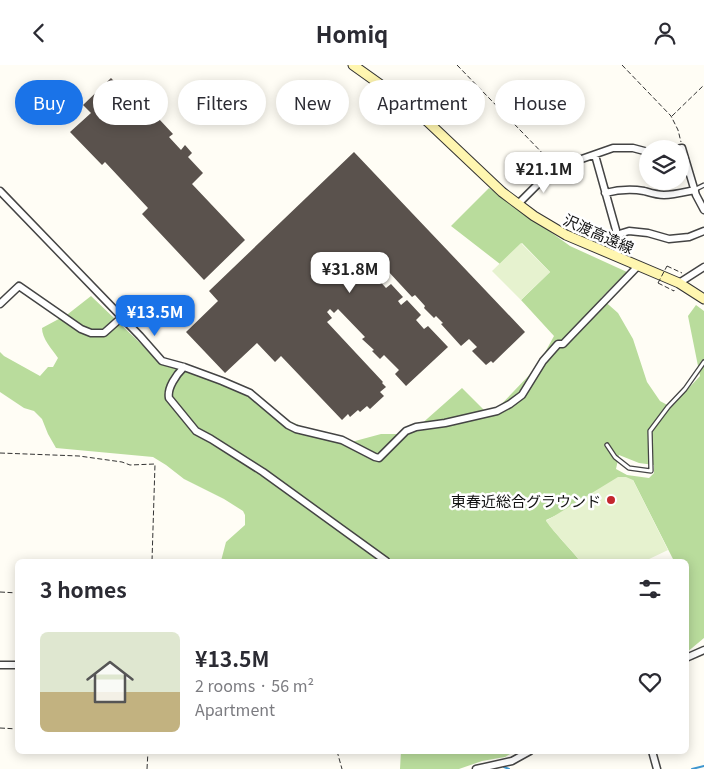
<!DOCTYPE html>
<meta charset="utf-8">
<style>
body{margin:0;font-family:Georgia,"Noto Sans JP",serif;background:#f7f7f7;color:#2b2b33;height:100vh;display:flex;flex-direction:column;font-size:19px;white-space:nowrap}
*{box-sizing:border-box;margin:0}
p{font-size:16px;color:#7c7c81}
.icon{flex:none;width:28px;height:28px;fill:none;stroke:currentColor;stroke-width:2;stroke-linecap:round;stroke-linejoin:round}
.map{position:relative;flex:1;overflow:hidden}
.details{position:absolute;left:15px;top:494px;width:674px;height:195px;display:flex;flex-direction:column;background:#fff;border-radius:8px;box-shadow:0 2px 12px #0003}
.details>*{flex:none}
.guide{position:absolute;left:15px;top:15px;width:675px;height:45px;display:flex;gap:10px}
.fabs{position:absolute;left:639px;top:75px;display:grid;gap:10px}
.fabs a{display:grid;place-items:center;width:50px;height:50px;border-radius:50%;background:#fff;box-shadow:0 2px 12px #0003;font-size:25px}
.price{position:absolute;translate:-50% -42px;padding:0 11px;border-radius:10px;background:#fff;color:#222;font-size:16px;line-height:32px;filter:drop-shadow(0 1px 2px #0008)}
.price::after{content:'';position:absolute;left:50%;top:30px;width:15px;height:11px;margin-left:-8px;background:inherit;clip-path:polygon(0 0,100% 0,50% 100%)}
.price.active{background:#1a73e8;color:#fff}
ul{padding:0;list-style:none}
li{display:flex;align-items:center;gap:15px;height:125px;padding:0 25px}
li span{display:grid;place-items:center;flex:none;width:140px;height:100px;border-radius:8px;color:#555}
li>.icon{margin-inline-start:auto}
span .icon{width:60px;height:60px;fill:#fffc;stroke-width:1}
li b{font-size:21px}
h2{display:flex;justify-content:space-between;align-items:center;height:60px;padding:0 25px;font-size:21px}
.tag{padding:0 18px;border-radius:22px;background:#fff;box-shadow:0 2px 12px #0003;font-size:18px;line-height:45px}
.tag.active{background:#1a73e8;color:#fff}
header{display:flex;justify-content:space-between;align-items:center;height:65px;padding:0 25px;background:#fff;font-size:22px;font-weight:700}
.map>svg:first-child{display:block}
.forest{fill:#b9dc9c;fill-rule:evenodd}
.pitch{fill:#e6f2cf}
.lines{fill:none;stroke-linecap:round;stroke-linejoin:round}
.stream{stroke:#3f96cf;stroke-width:2}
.building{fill:#5a524d}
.service-casing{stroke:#444;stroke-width:5.5}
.minor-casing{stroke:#444;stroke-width:9}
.secondary-casing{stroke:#333;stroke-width:11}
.path{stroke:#333;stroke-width:1;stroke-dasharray:5 2.5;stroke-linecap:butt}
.service{stroke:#fff;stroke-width:3}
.minor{stroke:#fff;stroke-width:6}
.secondary{stroke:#fff6b0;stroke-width:9}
.path-bridge{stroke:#333;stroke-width:1;stroke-dasharray:5 2.5;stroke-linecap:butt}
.poi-dot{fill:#c4262e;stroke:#fff;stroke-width:2}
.labels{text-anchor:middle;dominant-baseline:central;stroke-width:5;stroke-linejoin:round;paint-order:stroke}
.street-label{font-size:15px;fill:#111;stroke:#fff}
.poi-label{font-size:15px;fill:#111;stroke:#fff;text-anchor:end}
</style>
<header><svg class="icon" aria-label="back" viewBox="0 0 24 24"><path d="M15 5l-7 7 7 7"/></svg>Homiq<svg class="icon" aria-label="person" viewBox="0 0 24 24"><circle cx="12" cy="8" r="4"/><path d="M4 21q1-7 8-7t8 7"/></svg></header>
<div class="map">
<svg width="704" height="704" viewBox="0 0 704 704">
<rect width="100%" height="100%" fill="#fffdf5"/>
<path class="forest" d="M489 123 570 181 627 207 601 233 618 248 633 274 647 317 660 336 671 342 700 311 688 251 696 240 704 246V573L686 588V524L689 522 686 517V496H674L633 415 546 455C556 470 569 482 580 496H221L226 477 245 460V450L243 446 224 434 184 414 166 400 153 392 56 383 48 369 42 354 34 346 24 343 0 327V287L4 291 40 311 48 302H53L58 293C52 284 42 274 42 263L68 249 91 231 161 298 219 317 246 329 270 348 344 379 381 369H410L462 323 490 351 537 302 554 271 521 235 550 207 522 178 500 199 451 161ZM619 390 639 398 654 400V408L649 413 627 410 616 404Z
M401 686H515L505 692 482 696 459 704H400Z"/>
<path class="pitch" d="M521 178 550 207 521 235 492 206Z
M618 412H626L633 415 668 485 645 496H580C569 482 556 470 546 456Z"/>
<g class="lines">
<path class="stream" d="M504 702 509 704
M692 704 704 701"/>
</g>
<path class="building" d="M111 13 154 58 159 54 173 69 169 72 181 85 185 80 192 88 188 92 203 108 192 119 245 175 204 215 142 149 148 143 105 97 102 100 70 67 91 48 83 40Z
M354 87 525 267 493 298 491 296 486 300 472 286 477 282 469 274 461 281 441 259 443 258 436 251 434 253 424 243 425 241 415 230 412 232 387 205 382 209 380 208 376 212 386 223 391 219 403 232 398 236 401 240 407 235 421 250 416 255 424 264 428 261 448 282 406 321 395 309 399 305 384 290 380 294 372 286 374 285 362 274 365 272 338 244 334 248 330 244 327 247 332 253 327 257 383 317 382 318 386 322 380 327 384 331 370 344 367 341 360 347 358 345 350 352 348 349 342 355 281 291 275 297 257 278 225 308 186 267 218 236 209 226Z"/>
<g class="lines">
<defs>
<path id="service" d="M696 124 704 120
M607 380 615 392 629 403 651 406 650 366 668 342 685 324 704 297"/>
<path id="minor" d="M676 84 682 83 696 130 704 145
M595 90 616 165 618 192
M0 126 140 271 162 296 184 302 222 316 250 328 288 360 296 364 342 375 375 392 379 393 406 366 416 362 445 358 497 346 510 339 522 330 543 296 558 279H563L638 201
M605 128C617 125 632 124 644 126 651 128 657 130 664 130 674 130 685 127 695 125
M518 139 543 114 556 103 613 83H633L648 87
M616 170 629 166 648 168 669 174 689 172 704 166
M679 218 704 202
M0 239 19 221 81 264 91 268H104L122 252
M184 302C176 310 167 323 169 333L196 366 211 374 263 407 386 496
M686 593 704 585
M0 600H18
M652 686 657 704
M476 704 512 696 530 686"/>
<path id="secondary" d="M353 0 402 35 428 57 502 127 534 151 566 170 679 218 704 234"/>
</defs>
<use href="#service" class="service-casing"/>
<use href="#minor" class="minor-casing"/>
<use href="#secondary" class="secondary-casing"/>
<path class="path" d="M457 0 552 98
M622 0 671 51 678 65 681 77
M672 51 704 20
M667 201 682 208
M658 218 674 226V225
M0 388 79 391 122 397 130 400 155 399 152 496
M0 527 18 528
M0 663 18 664
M337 686 342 704
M147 704 148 686"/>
<use href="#service" class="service"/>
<use href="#minor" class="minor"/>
<use href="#secondary" class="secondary"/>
<path class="path-bridge" d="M658 218 667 201"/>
</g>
<circle class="poi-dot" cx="611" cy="435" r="5"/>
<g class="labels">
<g class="street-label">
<text transform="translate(599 168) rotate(24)">沢渡高遠線</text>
</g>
<g class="poi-label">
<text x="601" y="435">東春近総合グラウンド</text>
</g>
</g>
</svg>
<div class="fabs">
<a><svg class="icon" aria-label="layers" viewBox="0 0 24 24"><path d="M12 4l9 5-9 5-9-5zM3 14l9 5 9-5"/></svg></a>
</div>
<b class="price" style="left:544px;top:129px">¥21.1M</b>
<b class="price" style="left:350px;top:229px">¥31.8M</b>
<b class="price active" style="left:155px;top:272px">¥13.5M</b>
<div class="guide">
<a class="tag active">Buy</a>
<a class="tag">Rent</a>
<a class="tag">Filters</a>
<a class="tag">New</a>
<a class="tag">Apartment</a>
<a class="tag">House</a>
</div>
<section class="details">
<h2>3 homes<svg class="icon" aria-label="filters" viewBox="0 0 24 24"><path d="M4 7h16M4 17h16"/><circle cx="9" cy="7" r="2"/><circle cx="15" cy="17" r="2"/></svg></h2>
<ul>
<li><span style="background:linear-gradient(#dfe7d0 60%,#c2b280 0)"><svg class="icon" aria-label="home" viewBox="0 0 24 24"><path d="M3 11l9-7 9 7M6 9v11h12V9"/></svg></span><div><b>¥13.5M</b><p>2 rooms · 56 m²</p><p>Apartment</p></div><svg class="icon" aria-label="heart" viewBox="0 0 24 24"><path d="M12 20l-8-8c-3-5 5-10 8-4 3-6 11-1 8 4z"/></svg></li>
</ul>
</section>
</div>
